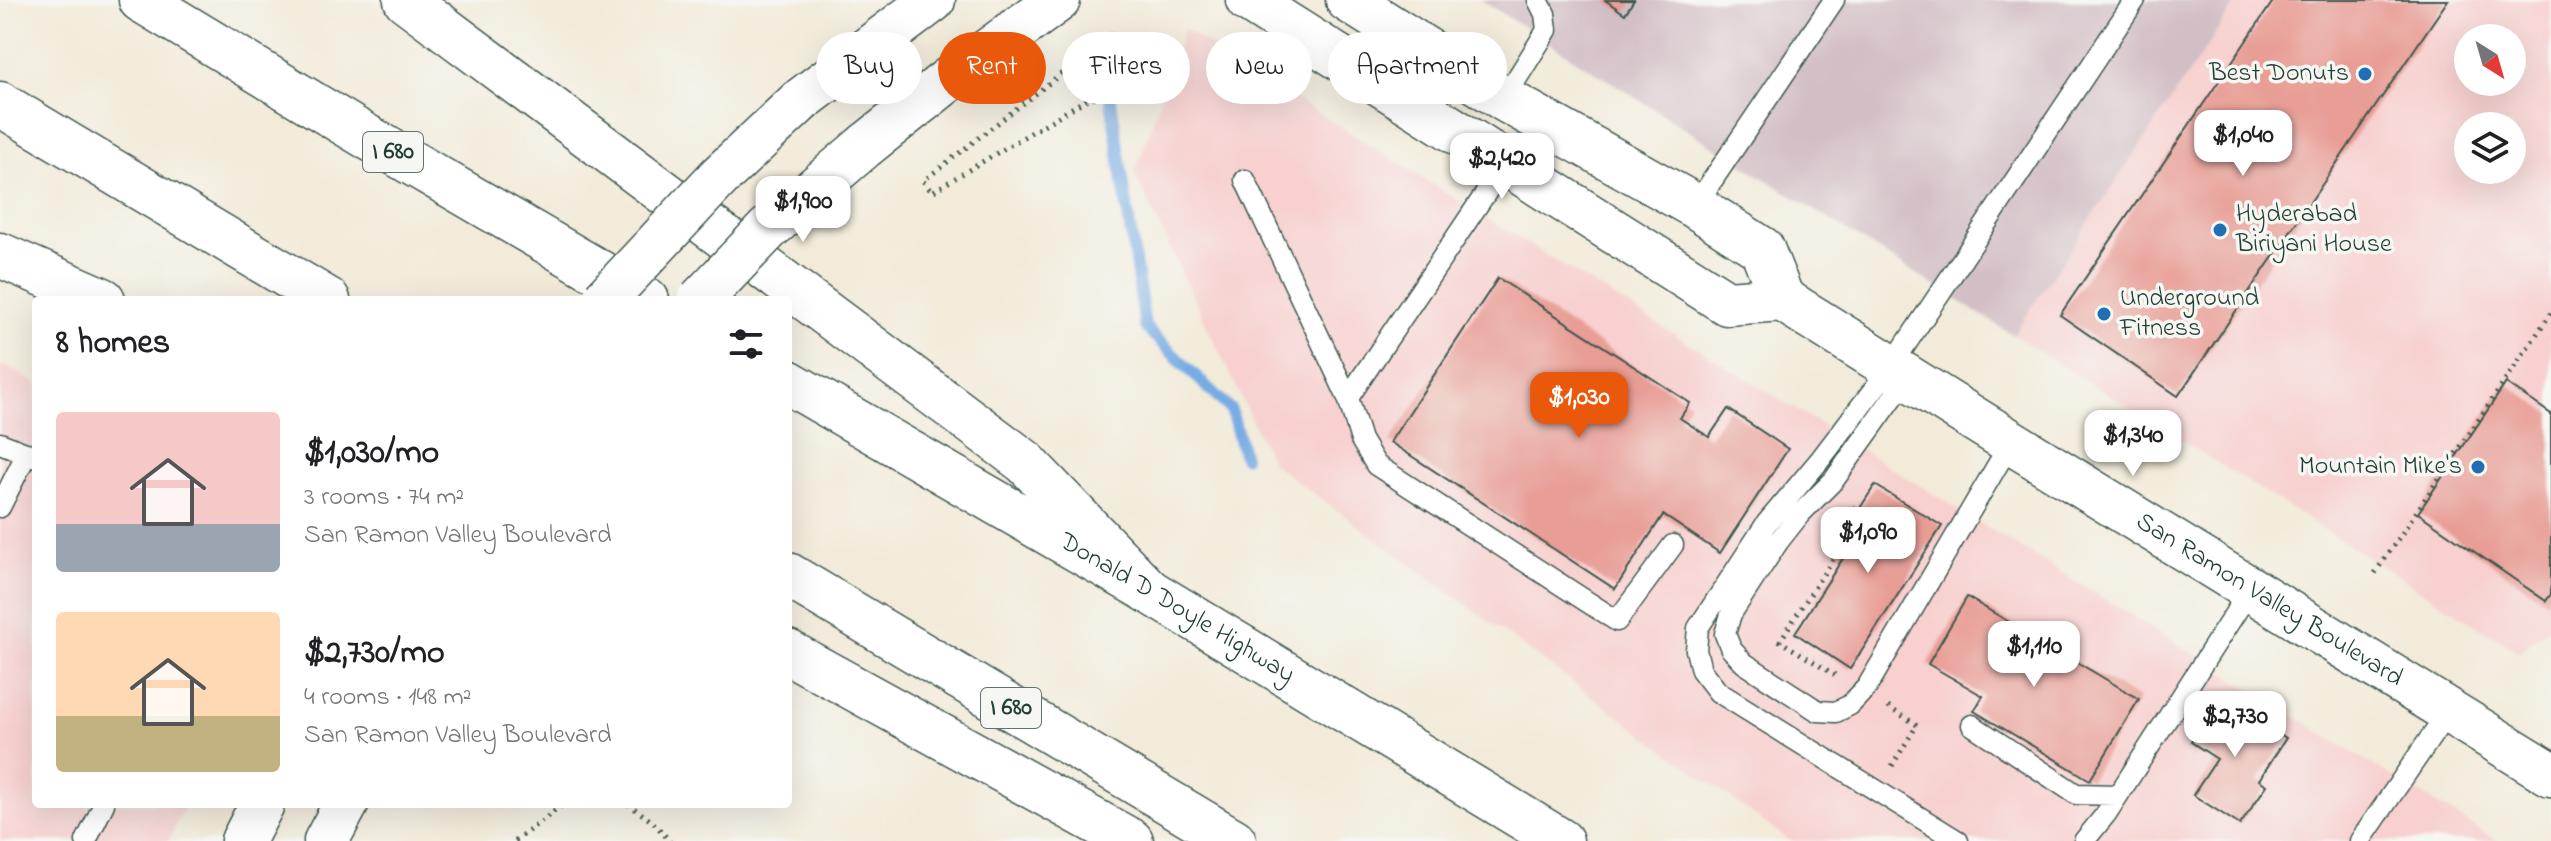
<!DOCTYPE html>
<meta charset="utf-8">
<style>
body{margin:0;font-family:"Indie Flower",sans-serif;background:#f6f6f6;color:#202124;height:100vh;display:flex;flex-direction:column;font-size:30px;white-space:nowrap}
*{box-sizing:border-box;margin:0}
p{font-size:26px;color:#757577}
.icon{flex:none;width:44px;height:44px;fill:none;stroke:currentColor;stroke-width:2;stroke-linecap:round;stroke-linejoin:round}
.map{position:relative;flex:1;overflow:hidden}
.panel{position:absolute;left:32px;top:296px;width:760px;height:512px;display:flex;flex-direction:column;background:#fff;border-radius:8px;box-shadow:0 8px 32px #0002}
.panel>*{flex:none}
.top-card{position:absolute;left:816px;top:32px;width:760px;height:72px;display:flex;gap:16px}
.needle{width:52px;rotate:143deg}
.tools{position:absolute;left:2454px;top:24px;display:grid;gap:16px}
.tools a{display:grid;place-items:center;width:72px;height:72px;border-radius:50%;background:#fff;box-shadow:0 8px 32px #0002;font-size:40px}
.price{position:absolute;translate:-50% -68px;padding:0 18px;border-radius:16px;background:#fff;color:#222;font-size:26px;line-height:52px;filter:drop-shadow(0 2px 4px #0008)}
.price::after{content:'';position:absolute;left:50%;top:48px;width:24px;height:18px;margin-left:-12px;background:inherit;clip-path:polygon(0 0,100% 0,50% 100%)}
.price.active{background:#ea580c;color:#fff}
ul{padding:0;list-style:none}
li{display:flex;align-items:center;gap:24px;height:200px;padding:0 24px}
li span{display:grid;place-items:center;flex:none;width:224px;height:160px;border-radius:8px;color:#555}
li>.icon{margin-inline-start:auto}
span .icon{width:96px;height:96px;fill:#fffc;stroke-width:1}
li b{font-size:34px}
h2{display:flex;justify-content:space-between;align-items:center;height:96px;padding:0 24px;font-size:34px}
.chip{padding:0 28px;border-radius:36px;background:#fff;box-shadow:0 8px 32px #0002;font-size:28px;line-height:72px}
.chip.active{background:#ea580c;color:#fff}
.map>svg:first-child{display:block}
.built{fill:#f7d0cf;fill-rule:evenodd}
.industrial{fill:#d2bec5}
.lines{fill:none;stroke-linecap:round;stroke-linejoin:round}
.stream{stroke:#77abe4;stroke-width:12}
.building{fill:#e89d95}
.lane-casing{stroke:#3f574d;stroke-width:23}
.secondary-casing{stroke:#3f574d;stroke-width:47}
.highway-casing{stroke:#3f574d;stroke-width:47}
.path{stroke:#3f574d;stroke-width:5;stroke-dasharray:2 6;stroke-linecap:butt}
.lane{stroke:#fff;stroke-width:20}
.secondary{stroke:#fff;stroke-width:44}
.highway{stroke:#fff;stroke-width:44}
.secondary-bridge-casing{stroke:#3f574d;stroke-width:47;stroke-linecap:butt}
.secondary-bridge{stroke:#fff;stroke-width:44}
.poi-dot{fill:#1f6fb2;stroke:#f6f6f2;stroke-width:3}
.labels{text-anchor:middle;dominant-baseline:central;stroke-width:7;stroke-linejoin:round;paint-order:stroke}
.shield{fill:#f6f6f2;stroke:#60746d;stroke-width:2}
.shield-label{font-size:24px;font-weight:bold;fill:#1f3d34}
.poi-label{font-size:26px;fill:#1f3d34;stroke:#f6f6f2;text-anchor:end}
.street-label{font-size:26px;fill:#1f3d34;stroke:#f6f6f2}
</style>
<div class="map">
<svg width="2551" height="841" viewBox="0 0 2551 841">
<rect width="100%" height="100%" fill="#f6f6f2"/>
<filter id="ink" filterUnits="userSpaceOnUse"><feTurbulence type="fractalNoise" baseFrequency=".0125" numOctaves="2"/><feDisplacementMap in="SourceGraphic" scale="16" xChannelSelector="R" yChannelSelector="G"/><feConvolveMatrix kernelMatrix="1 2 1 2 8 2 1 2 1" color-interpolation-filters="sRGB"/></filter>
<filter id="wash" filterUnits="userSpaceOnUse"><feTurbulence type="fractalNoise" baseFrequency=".006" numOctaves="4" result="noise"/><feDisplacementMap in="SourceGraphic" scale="32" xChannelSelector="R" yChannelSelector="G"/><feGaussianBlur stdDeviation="1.8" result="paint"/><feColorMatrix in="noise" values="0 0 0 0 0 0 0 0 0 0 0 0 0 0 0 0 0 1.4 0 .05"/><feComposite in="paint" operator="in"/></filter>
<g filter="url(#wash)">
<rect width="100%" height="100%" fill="#f2ebda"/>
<path class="built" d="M2238 0H2551V625L2519 652 2013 335ZM2468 38H2512V82H2468ZM2468 126H2512V170H2468Z
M1184 29 1573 272 2497 841H1791L1777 832 1272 463 1135 174Z
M0 366 7 367 36 383V804H186L168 841H0Z"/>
<path class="industrial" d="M1481 0H2238L2013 335Z"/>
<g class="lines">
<path class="stream" d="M1101 55 1110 94 1145 327 1231 410 1244 457"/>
</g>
<g id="blocks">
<path class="building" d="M1605 0H1634L1625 14Z
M2274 0H2448L2178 396 2060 315Z
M1498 278 1690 403 1680 418 1709 437 1728 409 1788 449 1720 553 1663 515 1615 589 1390 442Z
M2506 383 2551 414V594L2546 601 2418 513Z
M1875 485 1942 526 1850 669 1795 633 1845 555 1834 548Z
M1967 597 2139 699 2090 780 1974 711 1983 696 1928 664Z
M2221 696 2286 738 2259 780 2267 785 2240 825 2193 795 2217 759 2191 742Z"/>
</g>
</g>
<g filter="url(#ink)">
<use href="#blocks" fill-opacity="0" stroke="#3f574d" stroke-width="2"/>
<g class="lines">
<defs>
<path id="lane" d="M1504 99 1547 30 1545 14 1538 0
M1506 163 1348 398 1361 440 1376 465 1617 621 1673 545
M1245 180 1348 398
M1695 206 1834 0
M1907 378 1834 480 1800 514 1778 542 1731 614 1725 634 1731 649 1744 663 1818 711 1836 712 1850 705 1867 687 2011 442
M0 443 36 457
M0 507 27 453
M1972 725 2076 794 2118 795
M86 841 104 804
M1958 841 1718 692 1701 670 1696 650 1698 628 1766 524 1819 461 1890 368 2135 0
M2084 841 2106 814 2250 590
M2360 841 2448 712"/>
<g id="secondary">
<path d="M1248 0 1727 303 1782 299"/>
<path id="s1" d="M1348 0 1504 99 1695 206 1762 249 1782 299 2011 442 2551 774"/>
<path d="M801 100 933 0"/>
<path d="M866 145 948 80 1058 0"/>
<path d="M243 841 262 804"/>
<path d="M326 841 346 804"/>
</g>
<g id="highway">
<path d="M141 0 364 135 647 300"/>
<path d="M406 0 1025 462 1149 591"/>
<path d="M0 104 328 300"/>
<path d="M0 255 103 300"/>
<path id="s2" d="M788 382 1149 591 1561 841"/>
<path d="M788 575 1234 841"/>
<path d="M788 652 1131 841"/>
</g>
</defs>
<use href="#lane" class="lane-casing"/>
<use href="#secondary" class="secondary-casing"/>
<use href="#highway" class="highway-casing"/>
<path class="path" d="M1110 94 1087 99 932 192 923 181 1115 32
M2375 573 2551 313
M1835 675 1780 641 1835 556 1829 551 1858 504
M1888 707 1917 725 1892 766
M628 804 653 822 670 841
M515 841 564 804"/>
<use href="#lane" class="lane"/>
<use href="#secondary" class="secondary"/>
<use href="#highway" class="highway"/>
<defs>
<path id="secondary-bridge" d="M604 300 719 177 801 100
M700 300 768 229 866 145"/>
</defs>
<use href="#secondary-bridge" class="secondary-bridge-casing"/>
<use href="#secondary-bridge" class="secondary-bridge"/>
</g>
</g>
<g class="poi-dot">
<circle cx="2365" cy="74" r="8"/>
<circle cx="2220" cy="230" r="8"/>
<circle cx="2104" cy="314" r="8"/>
<circle cx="2478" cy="467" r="8"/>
</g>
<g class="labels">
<g class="shield">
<rect x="363" y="132" width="60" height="40" rx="6"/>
<rect x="981" y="688" width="60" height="40" rx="6"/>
</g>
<g class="shield-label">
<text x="393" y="152">I 680</text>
<text x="1011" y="708">I 680</text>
</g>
<g class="poi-label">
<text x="2349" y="74">Best Donuts</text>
<text x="2236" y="215" text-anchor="start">Hyderabad<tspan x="2236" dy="30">Biriyani House</tspan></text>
<text x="2120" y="299" text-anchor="start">Underground<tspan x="2120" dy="30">Fitness</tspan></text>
<text x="2462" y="467">Mountain Mike's</text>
</g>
<g class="street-label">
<text stroke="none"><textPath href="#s1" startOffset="1110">San Ramon Valley Boulevard</textPath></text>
<text stroke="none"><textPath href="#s2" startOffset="450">Donald D Doyle Highway</textPath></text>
</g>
</g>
</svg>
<div class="tools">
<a><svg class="needle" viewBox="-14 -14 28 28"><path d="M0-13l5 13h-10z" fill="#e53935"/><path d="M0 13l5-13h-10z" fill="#757577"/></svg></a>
<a><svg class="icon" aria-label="layers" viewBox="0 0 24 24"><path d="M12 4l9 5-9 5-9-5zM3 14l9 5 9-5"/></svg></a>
</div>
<b class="price" style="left:2243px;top:178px">$1,040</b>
<b class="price" style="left:1502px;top:201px">$2,420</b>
<b class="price" style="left:803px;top:244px">$1,900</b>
<b class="price active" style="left:1579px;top:440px">$1,030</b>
<b class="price" style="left:2133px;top:478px">$1,340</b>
<b class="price" style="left:1868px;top:575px">$1,090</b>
<b class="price" style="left:2034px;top:689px">$1,110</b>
<b class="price" style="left:2235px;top:759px">$2,730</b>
<div class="top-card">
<a class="chip">Buy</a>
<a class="chip active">Rent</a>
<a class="chip">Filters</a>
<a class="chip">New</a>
<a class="chip">Apartment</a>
</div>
<section class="panel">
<h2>8 homes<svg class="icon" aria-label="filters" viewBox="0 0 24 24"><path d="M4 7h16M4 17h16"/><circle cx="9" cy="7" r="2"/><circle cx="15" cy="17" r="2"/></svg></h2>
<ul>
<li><span style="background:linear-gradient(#f6c9c9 70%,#9aa5b1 0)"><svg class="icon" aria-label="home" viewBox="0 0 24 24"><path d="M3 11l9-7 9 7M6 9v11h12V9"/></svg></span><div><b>$1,030/mo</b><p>3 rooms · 74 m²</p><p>San Ramon Valley Boulevard</p></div></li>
<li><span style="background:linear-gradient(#ffd9b3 65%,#c2b280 0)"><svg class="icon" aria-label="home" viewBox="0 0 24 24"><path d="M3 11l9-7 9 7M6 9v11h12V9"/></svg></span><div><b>$2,730/mo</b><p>4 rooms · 148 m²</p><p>San Ramon Valley Boulevard</p></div></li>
</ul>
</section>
</div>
